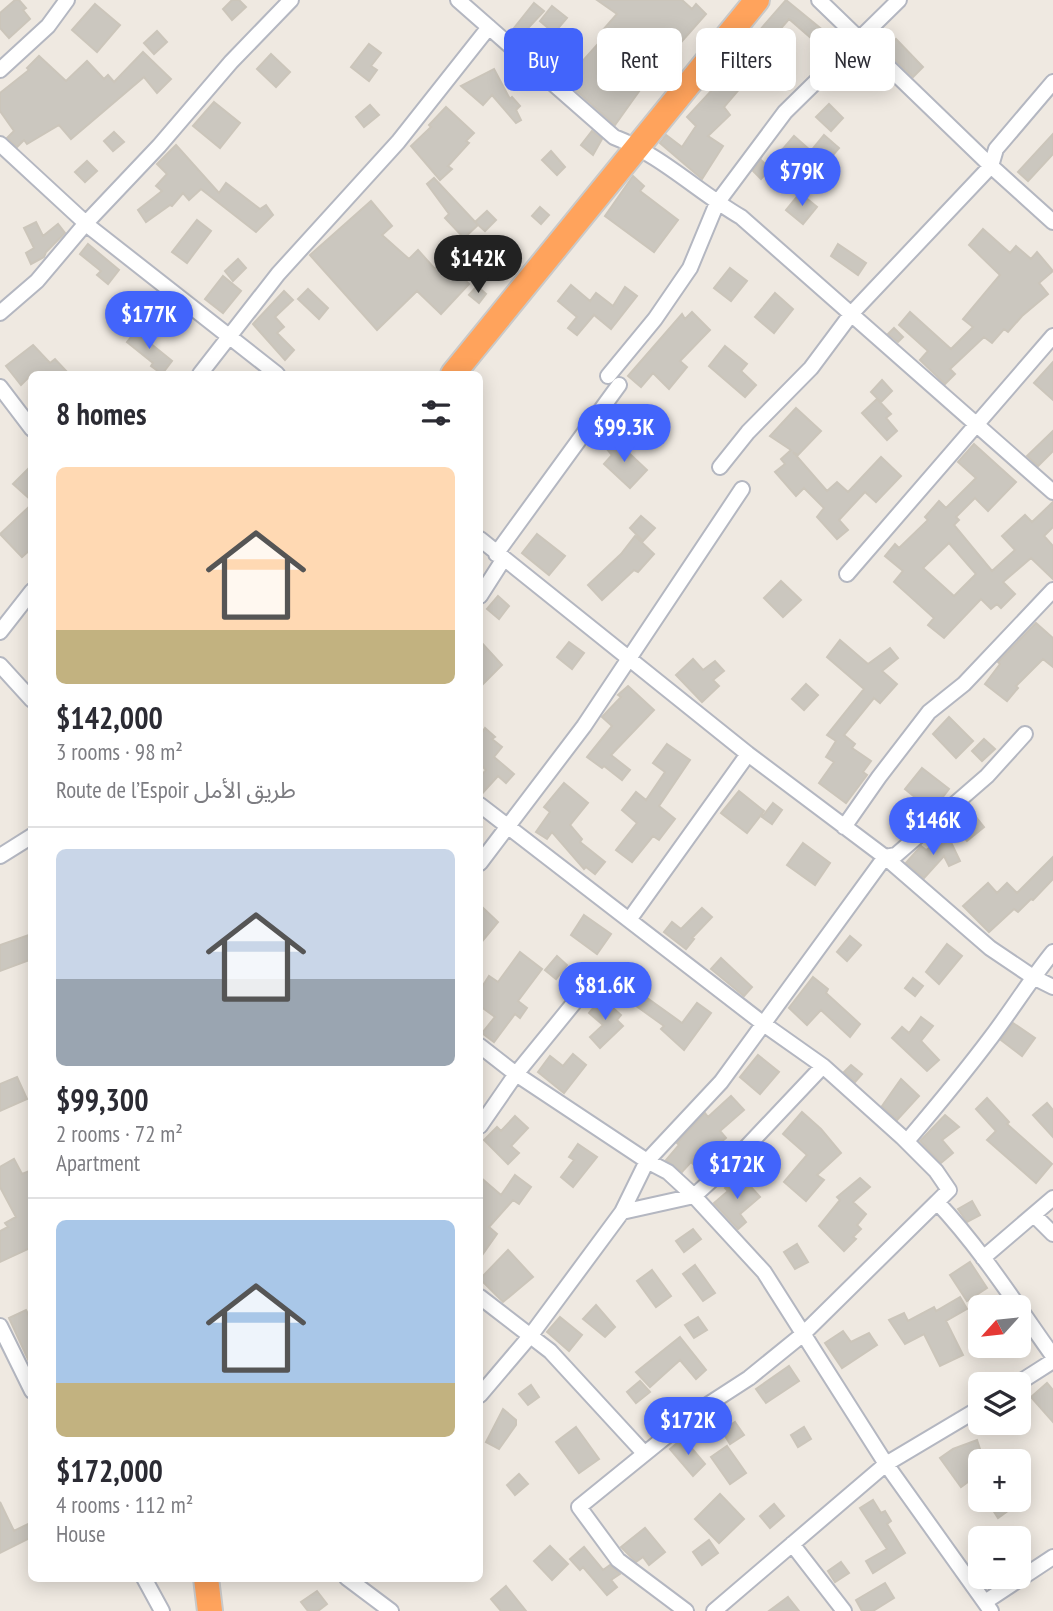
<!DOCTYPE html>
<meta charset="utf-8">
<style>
body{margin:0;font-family:"PT Sans Narrow","Noto Sans Arabic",sans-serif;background:#f7f7f7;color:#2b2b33;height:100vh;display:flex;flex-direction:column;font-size:26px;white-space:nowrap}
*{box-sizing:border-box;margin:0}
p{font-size:23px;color:#7c7c81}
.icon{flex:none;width:38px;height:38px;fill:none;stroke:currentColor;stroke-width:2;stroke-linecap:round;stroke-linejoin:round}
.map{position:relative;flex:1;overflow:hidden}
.details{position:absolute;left:28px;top:371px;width:455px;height:1211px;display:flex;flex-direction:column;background:#fff;border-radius:10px;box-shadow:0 4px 18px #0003}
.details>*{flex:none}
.banner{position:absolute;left:504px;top:28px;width:443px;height:63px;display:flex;gap:14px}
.needle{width:46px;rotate:243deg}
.buttons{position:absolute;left:968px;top:1295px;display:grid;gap:14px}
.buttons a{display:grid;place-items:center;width:63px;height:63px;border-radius:10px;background:#fff;box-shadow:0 4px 18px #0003;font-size:35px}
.price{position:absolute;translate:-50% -60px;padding:0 16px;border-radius:24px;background:#4264fb;color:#fff;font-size:23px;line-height:46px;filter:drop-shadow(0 2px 4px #0008)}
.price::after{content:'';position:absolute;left:50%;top:42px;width:21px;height:16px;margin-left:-10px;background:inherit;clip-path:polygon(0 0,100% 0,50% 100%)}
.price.on{background:#222;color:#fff}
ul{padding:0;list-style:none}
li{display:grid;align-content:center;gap:14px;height:371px;padding:0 28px}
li+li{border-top:2px solid #e1e1e2}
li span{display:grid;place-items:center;height:217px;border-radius:10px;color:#555}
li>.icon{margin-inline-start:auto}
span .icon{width:126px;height:126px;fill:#fffc;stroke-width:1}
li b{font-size:30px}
h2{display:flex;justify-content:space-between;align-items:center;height:84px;padding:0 28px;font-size:30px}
.chip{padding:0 24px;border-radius:10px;background:#fff;box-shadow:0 4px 18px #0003;font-size:24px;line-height:63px}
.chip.on{background:#4264fb;color:#fff}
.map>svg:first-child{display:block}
.building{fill:#cbc7bf;stroke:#cbc5ba;stroke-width:2;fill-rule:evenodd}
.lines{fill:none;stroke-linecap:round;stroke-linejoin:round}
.street-casing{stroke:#b4b7c1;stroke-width:18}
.highway-casing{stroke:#c9c9c9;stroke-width:28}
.street{stroke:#fff;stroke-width:14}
.highway{stroke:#ffa35c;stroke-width:24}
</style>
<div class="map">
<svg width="1053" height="1611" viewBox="0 0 1053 1611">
<rect width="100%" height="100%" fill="#efe9e1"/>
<path class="building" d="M15 0H19L26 8 23 10 30 19 9 38 0 28V13Z
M232 0H239L246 7 232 20 223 9Z
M597 0H682L692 9 696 4 706 14 645 83 615 125 562 78 576 61 580 64 606 35 602 31 617 14ZM634 37 653 54 630 78 612 62Z
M786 0 836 41 827 52 789 19 764 48 770 53 724 107 730 115 708 136 723 146 702 179 660 143 666 135 682 147 696 126 687 117 713 89 710 87Z
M534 3 544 11 518 39 510 33Z
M95 4 120 25 97 52 72 30Z
M552 6 567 18 554 33 540 21Z
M157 31 167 42 154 54 144 43Z
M896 39 923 67 913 77 885 50Z
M369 44 381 53 371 66 377 70 369 81 351 67Z
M143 52 171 79 157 93 144 77 71 139 59 125 27 144 24 140 17 147 7 138 14 131 0 111V93L29 70 27 68 39 56 66 81 87 61 104 79 108 75 114 82Z
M271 54 290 72 276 87 257 69Z
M494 69 510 99 512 97 520 106 516 110 521 120 516 123 492 95 483 105 461 86Z
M214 102 240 123 220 148 193 126Z
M829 104 843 118 831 131 816 117Z
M370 105 379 115 364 127 356 117Z
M446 107 474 133 466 141 469 143 448 166 452 169 440 180 411 146 431 127 429 125Z
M592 131 602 139 593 155 581 145Z
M114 132 124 142 113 151 104 141Z
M1053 134V154L1028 181 1018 172Z
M824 135 839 148 808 184 776 157 794 136 811 151Z
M176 145 219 193 226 183 260 209 266 205 273 215 256 232 201 189 189 200 183 193 172 206 170 205 146 222 138 210 162 191 156 186 167 174 157 164Z
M551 151 565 167 557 175 542 160Z
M761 160 770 169 761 179 753 171Z
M87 161 97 171 85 182 75 172Z
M633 176 644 186 640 191 678 220 654 252 605 216Z
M434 178 478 225 464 238 445 218 449 214 427 184Z
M800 193 817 207 803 224 786 210Z
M371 201 392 226 382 235 409 259 418 250 435 269 445 260 469 284 441 314 417 291 377 330 310 255Z
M540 207 549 215 541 224 532 216Z
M487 211 496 220 485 231 475 222Z
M197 220 211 231 187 263 172 252Z
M36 222 43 236 58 224 65 233 46 252 44 257 31 264 26 253 34 248 24 228Z
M983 229 1010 253 1016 246 1031 259 1037 252 1053 271 1039 283 1048 294 1022 316 1008 332 1004 329 992 343 984 337 950 369 955 374 945 384 920 360 928 351 899 325 910 312 951 349 973 327 963 319 1000 275 969 245Z
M88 244 119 270 108 284 97 275 101 271 80 254Z
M838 244 866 263 858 275 831 256Z
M238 259 246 268 233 281 225 271Z
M730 268 747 281 731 301 714 288Z
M223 276 241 291 223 313 205 299Z
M571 285 590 301 596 293 613 306 625 287 637 296 611 329 594 315 577 335 568 328 577 317 558 301Z
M477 286 486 294 479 303 469 295Z
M308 289 328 308 319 319 298 299Z
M284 291 293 300 275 317 284 327 277 333 294 350 285 360 253 324Z
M775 293 793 309 774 333 755 317Z
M692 312 710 330 680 361 687 367 669 389 653 373 641 387 628 376 682 314 685 319Z
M139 327 149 335 145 339 172 361 162 374 151 366 153 363 127 342Z
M894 328 903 337 898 342 888 334Z
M33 345 50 363 55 359 69 374H32L21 385 6 366Z
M725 346 747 364 741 371 756 385 745 397 709 366Z
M1053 362V400L1034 383Z
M882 380 892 391 881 402 871 392Z
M877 399 891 414 886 418 897 431 887 440 862 413Z
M796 408 821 431 798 455 793 452 827 491 837 482 848 492 881 457 901 476 876 502 865 492 839 520 848 530 837 539 817 517 824 508 804 488 796 496 775 472 785 464 781 459 791 450 770 436Z
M1053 431V451L1038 466 1027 456Z
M614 439 647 470 630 488 604 464 612 455 606 448Z
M974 444 1016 482 988 511 975 498 956 517 959 520 954 525 992 571 1015 550 1002 536 1025 515 1032 522 1053 502V527L1044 536 1053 546V579L1031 558 1003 582 1015 594 1001 608 997 604 991 609 981 599 944 638 928 625 934 618 894 582 903 571 885 556 895 544 899 548 928 520 925 517 939 501 946 508 976 478 958 462ZM949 543 976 574 954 596 923 568Z
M32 465V501L13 484Z
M32 504V548L22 557 0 534Z
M641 516 655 528 643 541 630 528Z
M537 534 565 556 549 575 522 553Z
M635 536 654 554 638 572 634 570 602 600 588 585 621 554Z
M781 581 801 600 783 617 764 598Z
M498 596 509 606 499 619 487 609Z
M1036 623 1053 638V667L1043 659 1016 686 1018 688 1007 701 985 684 1000 664 998 662Z
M840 640 868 664 890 648 898 658 882 671 897 684 880 703 874 698 844 735 855 744 852 748 871 761 863 772 867 775 846 803 819 783 834 762 826 757 836 741 827 735 864 689 827 657Z
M480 641 502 665 480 687Z
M569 642 584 653 572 669 557 657Z
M693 659 703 670 715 661 724 671 713 680 719 686 702 702 676 675Z
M806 684 818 695 804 710 792 699Z
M628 686 654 710 611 755 630 770 622 780 604 766 602 768 587 757 612 726 602 717 621 697 618 695Z
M949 717 973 741 956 758 933 734Z
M485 728 495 737 492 739 502 747 494 757 514 774 506 783 498 776 480 796V777L486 770 480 764V729L483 731Z
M984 739 995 749 982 761 972 751Z
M667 744 690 760 659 806 675 819 659 840 653 836 632 862 616 850 637 823 622 810 636 792 646 800 665 772 653 763Z
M922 768 949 789 932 811 905 789Z
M564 783 588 803 570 825 582 839 580 842 605 862 595 874 586 867 584 869 552 832 547 839 536 832 550 812 544 807Z
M739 791 764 811 747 833 721 813Z
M773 803 782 810 772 824 762 817Z
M967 806 984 827 967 841 949 822Z
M948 836 960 861 949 866 944 856 924 878 906 863 921 846 926 850Z
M803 843 830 863 815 885 787 865Z
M1053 857V879L1033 900 1031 899 1018 912 1014 909 989 932 963 906 988 883 997 893 1007 883 1017 893Z
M480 905 498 922 480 944Z
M702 908 712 917 692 938 694 939 686 949 664 932 672 922 681 929Z
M584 915 611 934 597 954 571 935Z
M32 934V959L0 971V945Z
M850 936 861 945 847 961 837 952Z
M947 944 962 956 939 984 926 972Z
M520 952 542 969 518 1001 527 1008 520 1018 515 1014 494 1042 482 1033 495 1017 480 1006V990L489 976 498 982Z
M557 956 567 965 556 979 545 970Z
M721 958 752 987 744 996 711 969Z
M813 977 828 989 826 993 860 1024 850 1037 821 1010 807 1025 789 1008Z
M913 978 923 986 915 996 905 988Z
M636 990 682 1023 697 1003 711 1013 684 1050 661 1029 664 1026 628 1000Z
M602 998 621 1015 617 1020 623 1026 600 1048 590 1037 603 1025 589 1013Z
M921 1017 933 1026 921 1041 939 1060 927 1071 892 1038 902 1027 909 1033Z
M1013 1023 1035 1038 1022 1056 1001 1040Z
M573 1054 586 1065 564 1093 538 1072 550 1056 563 1066Z
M758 1055 779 1072 760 1094 740 1077Z
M851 1065 862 1074 855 1082 844 1072Z
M17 1077 27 1099 0 1111V1084Z
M901 1079 919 1096 897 1120 882 1106Z
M731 1096 744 1110 720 1131 726 1138 694 1165 691 1162 682 1172 666 1160 679 1145 677 1143 705 1113 708 1117Z
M987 1098 1009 1122 1007 1124 1052 1164 1036 1183 987 1140 996 1131 976 1109Z
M1047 1103 1053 1110V1137L1033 1115Z
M802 1112 821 1129 841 1153 817 1175 824 1180 806 1201 784 1182 807 1155 783 1134Z
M945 1115 959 1127 942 1140 953 1153 941 1163 920 1141Z
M515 1116 528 1128 511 1146 519 1153 508 1164 484 1140 497 1127 501 1131Z
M578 1144 597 1157 573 1187 561 1177 574 1160 569 1157Z
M14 1159 22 1174 32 1170V1247L0 1262V1231L8 1227 5 1223 16 1217 0 1187V1167Z
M515 1175 531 1187 519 1204 513 1200 489 1227 497 1234 480 1258V1177L501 1195Z
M740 1175 760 1197 740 1214 746 1222 738 1229 714 1203 728 1191 725 1188Z
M860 1178 870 1187 853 1202 866 1214 857 1225 861 1229 853 1237 856 1239 844 1251 819 1226 840 1200 837 1197Z
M972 1201 980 1215 967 1222 958 1209Z
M693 1229 701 1239 684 1252 676 1241Z
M797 1244 808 1262 795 1269 784 1252Z
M508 1250 533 1277 503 1302 480 1279Z
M970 1262 987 1288 967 1301 950 1275Z
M695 1265 715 1293 703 1301 683 1274Z
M652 1270 671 1296 656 1307 637 1281Z
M960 1297 967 1309 946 1321 963 1355 940 1366 924 1334 905 1344 889 1320 904 1313 908 1321 934 1307 936 1311Z
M596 1305 615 1327 605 1337 583 1319Z
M26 1310 32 1322V1368L9 1318Z
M560 1317 582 1335 569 1351 547 1332Z
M698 1317 707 1330 694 1338 685 1325Z
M843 1331 851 1342 869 1333 877 1345 842 1368 825 1343Z
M680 1337 706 1370 696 1379 680 1360 650 1387 636 1372Z
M789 1366 799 1381 766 1403 756 1389Z
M640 1381 650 1392 636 1403 627 1392Z
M1047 1383 1053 1390V1422L1031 1397Z
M531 1385 539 1397 528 1405 519 1394Z
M503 1409 516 1420V1425L499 1449 486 1442Z
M735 1422 744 1435 730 1444 722 1431Z
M576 1427 599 1459 579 1473 556 1442Z
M804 1427 811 1439 798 1447 791 1435Z
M683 1438 705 1464 693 1476 670 1449Z
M977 1440 984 1461H980V1473L961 1487 940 1458 953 1449Z
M727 1446 746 1473 730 1484 711 1457Z
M519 1474 528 1484 515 1495 507 1485Z
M720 1494 744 1519 719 1543 695 1519Z
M873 1500 881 1513 885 1511 891 1521 887 1524 905 1553 873 1573 866 1561 887 1549 860 1508Z
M1001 1500H1023L998 1518 991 1507Z
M0 1502 14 1531 32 1522V1537L0 1553Z
M774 1504 784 1516 770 1528 760 1516Z
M645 1528 665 1552 649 1565 643 1557 636 1562 621 1547Z
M709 1540 718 1553 702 1565 693 1552Z
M550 1546 568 1564 552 1580 534 1561Z
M584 1547 603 1570 610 1565 620 1574 611 1580 617 1587 607 1595 583 1567 580 1570 570 1559Z
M841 1562 849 1573 835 1582 828 1571Z
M885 1583 894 1598 873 1611H862L856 1600Z
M506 1586 526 1611H501L491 1599Z
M317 1591 327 1604 318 1611H308L301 1602Z
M788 1597 799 1611H769Z"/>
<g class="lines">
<defs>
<path id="street" d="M458 0 614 137C661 155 698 192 741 217L1053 492
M819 0 991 166 1053 222
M0 70 48 26 67 0
M0 144 91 228 277 374
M0 313 37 281 86 223 159 146 231 62 291 0
M200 374 278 274 398 142 489 27
M608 376 655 319 690 268 717 203 785 112 899 0
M0 387 32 429
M720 467 748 432 811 368 852 313 991 166 996 149 1053 82
M480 539 748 754 885 857 990 948 1033 977 1053 987
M496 554 619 385
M847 574 1053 336
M480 596 503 560
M0 632 32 591
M0 665 32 700
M480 805 765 1025 823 1066 902 1137 936 1171 949 1190 937 1202C981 1249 1016 1304 1053 1356
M844 827 879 777 929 712 964 684 1053 590
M0 856 32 836
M480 863 584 726 742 489
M629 920 748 754
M480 1046 516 1074 647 1161 668 1172 694 1196 764 1272 886 1464 991 1611
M480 1126 516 1074 591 982
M907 1141C936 1107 965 1072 992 1036 1013 1008 1031 979 1053 952
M622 1212 694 1196 738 1156 823 1066
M1034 1215 1053 1234
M983 1258 1053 1198
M480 1297 550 1351 644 1453
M0 1326 32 1391
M1017 1384 1053 1361
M480 1395 531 1335 622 1212 647 1161 721 1082 885 857 896 855 987 776 1025 734
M792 1544 844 1611
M144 1578 162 1611
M347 1578 391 1611
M985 1602 1053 1557
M686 1611 618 1560 579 1507 695 1413 749 1378 802 1335 937 1202
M714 1611 886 1464 980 1408"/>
<path id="highway" d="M453 374 757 0
M206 1578 210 1611"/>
</defs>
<use href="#street" class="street-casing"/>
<use href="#highway" class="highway-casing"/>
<use href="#street" class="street"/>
<use href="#highway" class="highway"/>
</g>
</svg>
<div class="buttons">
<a><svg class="needle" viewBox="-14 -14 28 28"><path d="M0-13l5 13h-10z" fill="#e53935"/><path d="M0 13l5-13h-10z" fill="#7c7c81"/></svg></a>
<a><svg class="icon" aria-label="layers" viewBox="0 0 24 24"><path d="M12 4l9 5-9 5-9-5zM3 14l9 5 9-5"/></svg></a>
<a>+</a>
<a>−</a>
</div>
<b class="price" style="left:802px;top:208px">$79K</b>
<b class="price on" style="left:478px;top:295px">$142K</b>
<b class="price" style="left:149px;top:351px">$177K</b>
<b class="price" style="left:624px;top:464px">$99.3K</b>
<b class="price" style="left:933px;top:857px">$146K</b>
<b class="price" style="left:605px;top:1022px">$81.6K</b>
<b class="price" style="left:737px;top:1201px">$172K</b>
<b class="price" style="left:688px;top:1457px">$172K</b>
<div class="banner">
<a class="chip on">Buy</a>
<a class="chip">Rent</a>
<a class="chip">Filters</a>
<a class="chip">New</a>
</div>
<section class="details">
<h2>8 homes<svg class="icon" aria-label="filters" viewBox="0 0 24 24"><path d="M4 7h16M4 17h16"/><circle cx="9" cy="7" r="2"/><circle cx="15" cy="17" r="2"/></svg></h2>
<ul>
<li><span style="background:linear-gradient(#ffd9b3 75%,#c2b280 0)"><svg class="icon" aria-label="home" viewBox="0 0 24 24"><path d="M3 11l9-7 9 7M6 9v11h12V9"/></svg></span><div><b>$142,000</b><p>3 rooms · 98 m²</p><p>Route de l’Espoir طريق الأمل</p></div></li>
<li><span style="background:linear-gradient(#c9d6e8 60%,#9aa5b1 0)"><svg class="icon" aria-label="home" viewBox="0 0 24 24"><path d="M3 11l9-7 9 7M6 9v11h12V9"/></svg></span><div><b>$99,300</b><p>2 rooms · 72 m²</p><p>Apartment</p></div></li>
<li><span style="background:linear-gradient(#a9c7e8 75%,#c2b280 0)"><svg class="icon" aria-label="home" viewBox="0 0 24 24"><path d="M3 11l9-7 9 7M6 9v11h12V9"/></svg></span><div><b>$172,000</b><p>4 rooms · 112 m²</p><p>House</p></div></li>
</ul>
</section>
</div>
